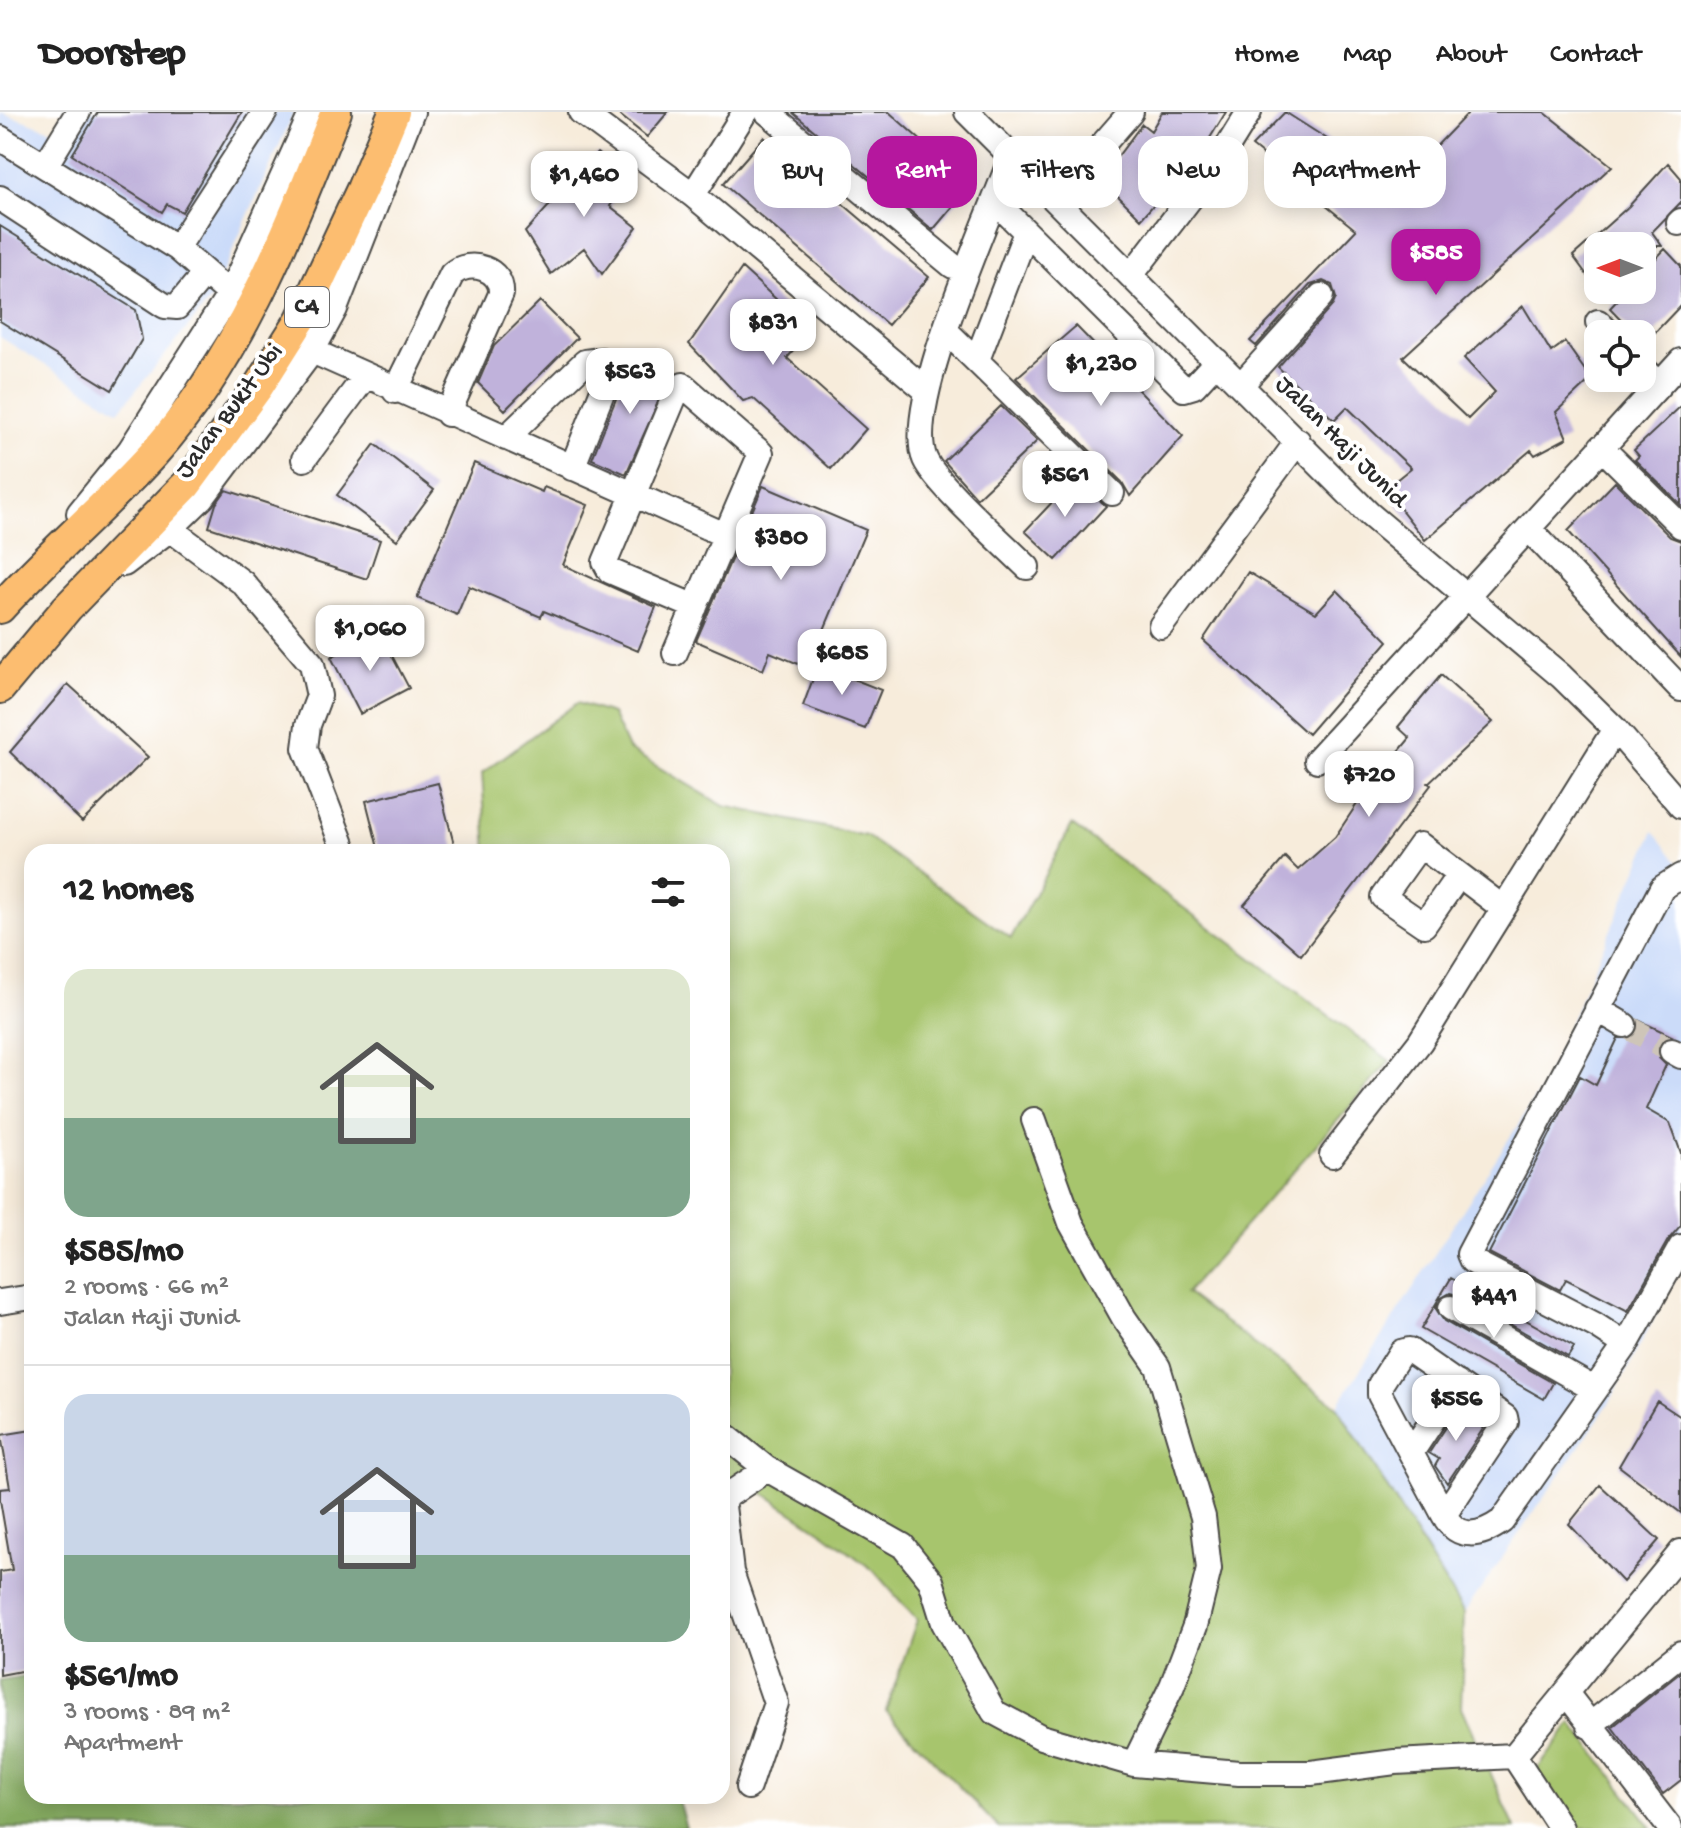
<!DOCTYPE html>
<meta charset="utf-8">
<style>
body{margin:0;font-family:"Gochi Hand",sans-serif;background:#f6f6f6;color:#222;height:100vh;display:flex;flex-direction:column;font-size:30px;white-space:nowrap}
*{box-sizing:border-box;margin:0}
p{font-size:26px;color:#767676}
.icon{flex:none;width:44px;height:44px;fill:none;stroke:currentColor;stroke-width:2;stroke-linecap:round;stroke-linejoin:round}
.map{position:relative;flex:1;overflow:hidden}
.side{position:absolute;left:24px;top:732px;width:706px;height:960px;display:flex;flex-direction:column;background:#fff;border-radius:24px;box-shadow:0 4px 20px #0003}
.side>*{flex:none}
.guide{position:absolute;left:754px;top:24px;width:760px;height:72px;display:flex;gap:16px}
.needle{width:52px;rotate:270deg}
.fabs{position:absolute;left:1584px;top:120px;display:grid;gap:16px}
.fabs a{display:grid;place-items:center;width:72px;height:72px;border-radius:16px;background:#fff;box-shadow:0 4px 20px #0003;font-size:40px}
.price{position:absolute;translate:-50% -68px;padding:0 18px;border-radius:16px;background:#fff;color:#222;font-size:26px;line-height:52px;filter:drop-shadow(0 2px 4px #0008)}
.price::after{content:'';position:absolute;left:50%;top:48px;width:24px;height:18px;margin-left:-12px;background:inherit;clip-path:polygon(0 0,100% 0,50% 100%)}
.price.selected{background:#b5179e;color:#fff}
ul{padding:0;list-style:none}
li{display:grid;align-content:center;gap:16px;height:424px;padding:0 40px}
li+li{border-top:2px solid #e0e0e0}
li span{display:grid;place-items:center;height:248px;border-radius:24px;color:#555}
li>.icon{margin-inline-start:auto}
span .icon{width:144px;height:144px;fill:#fffc;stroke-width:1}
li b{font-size:34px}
h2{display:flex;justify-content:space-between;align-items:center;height:96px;padding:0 40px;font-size:34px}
.tag{padding:0 28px;border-radius:24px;background:#fff;box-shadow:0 4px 20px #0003;font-size:28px;line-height:72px}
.tag.selected{background:#b5179e;color:#fff}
header{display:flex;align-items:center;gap:48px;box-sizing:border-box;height:112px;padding:0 40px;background:#fff;border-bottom:2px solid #e0e0e0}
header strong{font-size:38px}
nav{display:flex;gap:44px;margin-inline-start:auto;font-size:28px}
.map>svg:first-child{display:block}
.built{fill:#cbdbf9}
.green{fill:#a7c56d;stroke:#69784c;stroke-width:2}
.forest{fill:#85aa60;stroke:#586a46;stroke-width:2}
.building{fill:#c0b2db}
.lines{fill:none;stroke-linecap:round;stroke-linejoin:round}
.minor-tunnel{stroke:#cec5b8;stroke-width:24;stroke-dasharray:24 12;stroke-linecap:butt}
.minor-casing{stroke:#4a4845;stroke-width:28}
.major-casing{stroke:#4a4845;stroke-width:34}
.minor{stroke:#fff;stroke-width:24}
.major{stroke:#fcbd6f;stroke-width:30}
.labels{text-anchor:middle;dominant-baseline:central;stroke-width:8;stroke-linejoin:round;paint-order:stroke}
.shield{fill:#fff;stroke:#6b6b6b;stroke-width:2}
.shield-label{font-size:24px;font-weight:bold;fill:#2b2b2b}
.street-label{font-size:26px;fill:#2b2b2b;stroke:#fff}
</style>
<header>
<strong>Doorstep</strong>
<nav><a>Home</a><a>Map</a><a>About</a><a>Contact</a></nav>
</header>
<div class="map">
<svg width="1681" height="1716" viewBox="0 0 1681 1716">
<rect width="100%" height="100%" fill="#fff"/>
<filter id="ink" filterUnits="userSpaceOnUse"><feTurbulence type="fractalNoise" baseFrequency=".0125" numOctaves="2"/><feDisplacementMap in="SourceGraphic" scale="16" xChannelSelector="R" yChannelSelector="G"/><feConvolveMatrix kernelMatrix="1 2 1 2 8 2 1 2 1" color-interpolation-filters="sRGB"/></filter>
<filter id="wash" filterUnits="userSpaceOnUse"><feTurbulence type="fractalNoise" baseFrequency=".006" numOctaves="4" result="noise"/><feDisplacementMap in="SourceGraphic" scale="32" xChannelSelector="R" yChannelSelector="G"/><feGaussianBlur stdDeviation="1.8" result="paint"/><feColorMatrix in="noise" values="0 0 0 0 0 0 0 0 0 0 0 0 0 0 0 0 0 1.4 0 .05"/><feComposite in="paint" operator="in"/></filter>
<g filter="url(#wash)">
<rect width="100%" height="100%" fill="#f7ecdb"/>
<path class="built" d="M0 0 57 20 70 0H294L211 187 119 299 0 225Z
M1654 719 1681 755V1155L1610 1290 1464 1501 1337 1294 1541 977Z"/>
<path class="green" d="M577 591 612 602 628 637 724 694 866 724 1011 826 1072 713 1390 949 1186 1181 1337 1294 1464 1501 1461 1595 1515 1716H999L886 1599 917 1508 874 1459 825 1422 760 1379 722 1371V740H487L482 661Z
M1572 1611 1652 1716H1577L1537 1658Z"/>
<path class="forest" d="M32 1564V1684H677L686 1716H0V1569Z"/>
<g id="blocks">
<path class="building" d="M98 0H242L182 100 167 92 162 100 72 43Z
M616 0H668L647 25Z
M792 0H889L971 73 933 118Z
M1162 0H1226L1205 34 1141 107 1101 67 1142 12 1151 19Z
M1285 0 1399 73 1469 0H1544L1612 54 1403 245 1468 307 1495 280 1464 246 1523 194 1551 240 1565 230 1591 267 1556 300 1567 326 1535 343 1531 338 1425 428 1385 377 1411 356 1347 295 1334 308 1278 255 1333 193 1336 186 1332 173 1323 169 1310 173 1256 234 1250 229 1356 118 1252 34Z
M764 25 929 165 888 213 723 72Z
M597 41 631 67 610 94 637 115 602 162 584 136 551 162 525 120Z
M1668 51 1681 66V90L1652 120 1662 134H1598V178L1573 144 1629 94Z
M0 114 136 198 142 227 112 278 0 209Z
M1665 137 1681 154V193L1644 232 1642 222H1635L1610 196 1627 178H1642V161Z
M742 156 811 219 787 246 866 317 831 357 753 286 743 289 689 232Z
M540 189 577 226 505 298 478 271 494 234Z
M1076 214 1183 324 1130 384 1122 370 1016 266Z
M628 246 670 264 626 362 592 347 625 264Z
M1001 294 1037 329 977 386 944 349Z
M1681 294V393L1635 348 1639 344 1634 338Z
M375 332 434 378 397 428 337 383Z
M474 351 542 380 544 375 588 393 563 453 656 495 638 539 544 499 541 505 469 474 457 503 417 486Z
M1075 366 1106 394 1056 448 1025 419Z
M1615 370 1670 425 1681 429V545L1568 419Z
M763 374 866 418 808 556 770 540 763 558 696 529Z
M226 378 380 428 367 467 209 415 216 392Z
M1248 460 1316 501 1337 478 1388 529 1308 622 1203 528Z
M379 519 409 576 360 602 331 545Z
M818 553 881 578 865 617 803 594Z
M1441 563 1493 610 1428 671 1431 673 1301 843 1244 793 1285 745 1298 758 1335 725 1363 683 1410 626 1398 615Z
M68 572 148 645 82 710 10 640Z
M438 671 456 740H379L366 689Z
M1638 908 1672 924 1659 932V946L1666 953 1646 997 1670 1011 1681 1041V1113L1668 1128 1628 1199 1566 1167 1560 1178 1489 1141 1580 964 1596 973 1618 926H1632L1637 920Z
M1451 1166 1574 1235 1568 1245 1458 1183 1450 1181 1438 1188 1436 1197 1444 1209 1553 1271 1544 1287 1421 1217Z
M1657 1289 1681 1305V1401L1619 1354Z
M1458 1297 1485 1314 1447 1371 1435 1354 1439 1347 1429 1341Z
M32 1318V1517H28L32 1557 0 1563V1460L12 1458 0 1388V1377L10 1376 1 1323Z
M1600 1373 1659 1428 1623 1470 1569 1412Z
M1681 1560V1668L1663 1682 1612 1615Z"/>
</g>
</g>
<g filter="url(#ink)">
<use href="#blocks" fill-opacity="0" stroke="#4a4845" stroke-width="2"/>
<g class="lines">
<path class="minor-tunnel" d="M1624 913 1672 939"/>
<defs>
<path id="minor" d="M581 0 693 83 926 278
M767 0 953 154
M967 0 1369 402 1561 564 1615 617 1681 694
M0 26 177 136 230 182
M1012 43C991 103 902 294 925 347 936 372 1004 432 1027 455
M45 54 78 0
M693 83 745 0
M0 86 165 194 177 195 205 161
M1056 86 1131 0
M996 90 1184 277 1194 274 1217 249
M1679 111 1681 109
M177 136 265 0
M1132 162 1218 50 1249 0
M1598 210 1610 222
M946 219 1112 381
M312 239 727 424
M977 248 1026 120
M1642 255 1659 272
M1241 273 1321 184
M395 279 452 162C470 146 503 157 501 182L448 302
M506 326 585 250 601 248 611 258 572 356
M1601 335 1681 414
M304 347 364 266
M79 401 130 338 230 182 312 0
M170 417 243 471 312 552 319 584 308 613 305 636 345 740
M1530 418 1681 577
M124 452 170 417 202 386 312 239 335 197 412 0
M1161 514 1298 329
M675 541 761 341 683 273 678 276 605 450 610 459 695 495
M1317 648 1681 249
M1459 763 1424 813 1383 785 1420 733 1503 796
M1597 897 1624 913
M1672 939 1681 944
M1034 1008 1071 1111 1124 1206 1158 1255 1203 1405 1209 1457 1195 1514 1172 1574 1134 1652
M1332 1043 1420 930 1615 617
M0 1190 32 1185
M1451 1196 1594 1277
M1626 1233 1681 1135
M722 1321 767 1357 903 1434 931 1469 944 1511 994 1600 1041 1625 1134 1652 1239 1661H1311L1395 1650 1514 1644
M1411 1341 1457 1271
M1444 1403 1506 1310 1505 1305 1409 1238 1401 1240 1380 1273V1283L1444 1403C1458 1429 1481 1424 1502 1409L1626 1233 1595 1213 1472 1149 1469 1142 1662 776 1681 764
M1566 1581 1670 1716
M1589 1614 1681 1541
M1514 1644 1681 1440
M1514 1644 1561 1716
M748 1675 776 1591 731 1460 723 1394 727 1384 767 1357"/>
<path id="major" d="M0 496C49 442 105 395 154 341 240 245 289 118 336 0
M0 576 67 496 187 372 258 275 301 207 362 77 394 0"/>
</defs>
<use href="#minor" class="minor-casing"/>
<use href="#major" class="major-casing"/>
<use href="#minor" class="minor"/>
<use href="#major" class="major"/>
</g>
</g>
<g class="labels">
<rect class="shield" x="285" y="175" width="44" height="40" rx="6"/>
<g class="shield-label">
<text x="307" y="195">C4</text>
</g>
<g class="street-label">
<text transform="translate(231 300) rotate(-53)">Jalan Bukit Ubi</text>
<text transform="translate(1340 331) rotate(45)">Jalan Haji Junid</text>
</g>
</g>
</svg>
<div class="fabs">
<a><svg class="needle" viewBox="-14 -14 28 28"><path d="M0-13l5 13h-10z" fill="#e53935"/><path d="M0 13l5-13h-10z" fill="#767676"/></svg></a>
<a><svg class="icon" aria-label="locate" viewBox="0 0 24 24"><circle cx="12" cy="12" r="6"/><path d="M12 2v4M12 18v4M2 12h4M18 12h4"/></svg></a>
</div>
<b class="price" style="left:584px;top:107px">$1,460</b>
<b class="price selected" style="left:1436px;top:185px">$585</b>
<b class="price" style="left:773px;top:255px">$831</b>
<b class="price" style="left:1101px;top:296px">$1,230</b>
<b class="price" style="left:630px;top:304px">$563</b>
<b class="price" style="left:1065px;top:407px">$561</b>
<b class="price" style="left:781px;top:470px">$380</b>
<b class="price" style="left:370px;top:561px">$1,060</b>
<b class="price" style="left:842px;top:585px">$685</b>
<b class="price" style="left:1369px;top:707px">$720</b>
<b class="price" style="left:1494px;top:1228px">$441</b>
<b class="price" style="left:1456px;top:1331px">$556</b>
<div class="guide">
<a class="tag">Buy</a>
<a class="tag selected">Rent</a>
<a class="tag">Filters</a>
<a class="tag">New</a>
<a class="tag">Apartment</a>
</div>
<section class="side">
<h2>12 homes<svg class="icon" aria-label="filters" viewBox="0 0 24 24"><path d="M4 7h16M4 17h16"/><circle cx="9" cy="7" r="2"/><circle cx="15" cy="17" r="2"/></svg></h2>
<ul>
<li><span style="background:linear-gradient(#dfe7d0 60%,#7fa58c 0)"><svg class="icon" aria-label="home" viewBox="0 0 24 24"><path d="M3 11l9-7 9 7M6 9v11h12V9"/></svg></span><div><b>$585/mo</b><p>2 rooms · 66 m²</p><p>Jalan Haji Junid</p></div></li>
<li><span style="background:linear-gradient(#c9d6e8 65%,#7fa58c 0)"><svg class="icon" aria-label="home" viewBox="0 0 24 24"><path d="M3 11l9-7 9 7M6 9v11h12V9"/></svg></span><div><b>$561/mo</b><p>3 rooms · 89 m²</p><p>Apartment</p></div></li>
</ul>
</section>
</div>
